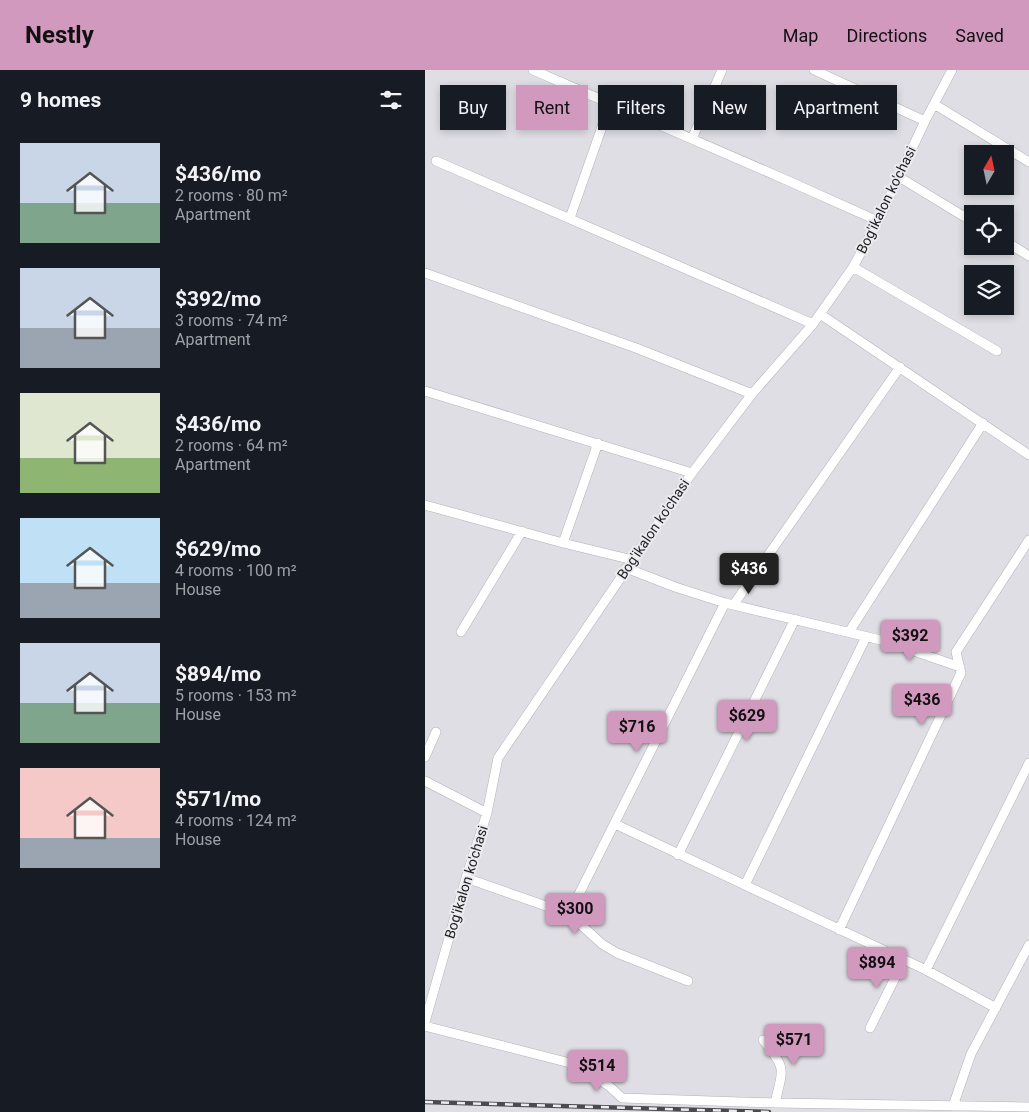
<!DOCTYPE html>
<meta charset="utf-8">
<style>
body{margin:0;font-family:Roboto,sans-serif;background:#242831;color:#f1f3f6;height:100vh;display:flex;flex-direction:column;font-size:19px;white-space:nowrap}
*{box-sizing:border-box;margin:0}
p{font-size:16px;color:#9ea1a6}
.icon{flex:none;width:28px;height:28px;fill:none;stroke:currentColor;stroke-width:2;stroke-linecap:round;stroke-linejoin:round}
.map{position:relative;flex:1;overflow:hidden}
.side{display:flex;flex-direction:column;background:#171b24;width:425px}
.side>*{flex:none}
.banner{position:absolute;left:15px;top:15px;width:475px;height:45px;display:flex;gap:10px}
.needle{width:32px;rotate:9deg}
.buttons{position:absolute;left:539px;top:75px;display:grid;gap:10px}
.buttons a{display:grid;place-items:center;width:50px;height:50px;border-radius:0px;background:#171b24;box-shadow:0 2px 8px #0003;font-size:25px}
.price{position:absolute;translate:-50% -42px;padding:0 11px;border-radius:5px;background:#d299bf;color:#111;font-size:16px;line-height:32px;filter:drop-shadow(0 1px 2px #0008)}
.price::after{content:'';position:absolute;left:50%;top:30px;width:15px;height:11px;margin-left:-8px;background:inherit;clip-path:polygon(0 0,100% 0,50% 100%)}
.price.selected{background:#222;color:#fff}
ul{padding:0;list-style:none}
li{display:flex;align-items:center;gap:15px;height:125px;padding:0 20px}
li span{display:grid;place-items:center;flex:none;width:140px;height:100px;border-radius:0px;color:#555}
li>.icon{margin-inline-start:auto}
span .icon{width:60px;height:60px;fill:#fffc;stroke-width:1}
li b{font-size:21px}
h2{display:flex;justify-content:space-between;align-items:center;height:60px;padding:0 20px;font-size:21px}
.tag{padding:0 18px;border-radius:0px;background:#171b24;box-shadow:0 2px 8px #0003;font-size:18px;line-height:45px}
.tag.selected{background:#d299bf;color:#111}
header{display:flex;align-items:center;gap:30px;box-sizing:border-box;height:70px;padding:0 25px;background:#d299bf;color:#111}
header strong{font-size:24px}
nav{display:flex;gap:28px;margin-inline-start:auto;font-size:18px}
main{display:flex;flex:1;min-height:0}
.map>svg:first-child{display:block}
.lines{fill:none;stroke-linecap:round;stroke-linejoin:round}
.minor-casing{stroke:#b2b2b8;stroke-width:10}
.minor{stroke:#fff;stroke-width:9}
.rail-casing{stroke:#4b4b4e;stroke-width:4.5}
.rail{stroke:#ebebf1;stroke-width:2.5;stroke-dasharray:8;stroke-linecap:butt}
.labels{text-anchor:middle;dominant-baseline:central;stroke-width:4;stroke-linejoin:round;paint-order:stroke}
.street-label{font-size:14px;fill:#1c1c1e;stroke:#ebebf1}
</style>
<header>
<strong>Nestly</strong>
<nav><a>Map</a><a>Directions</a><a>Saved</a></nav>
</header>
<main>
<section class="side">
<h2>9 homes<svg class="icon" aria-label="filters" viewBox="0 0 24 24"><path d="M4 7h16M4 17h16"/><circle cx="9" cy="7" r="2"/><circle cx="15" cy="17" r="2"/></svg></h2>
<ul>
<li><span style="background:linear-gradient(#c9d6e8 60%,#7fa58c 0)"><svg class="icon" aria-label="home" viewBox="0 0 24 24"><path d="M3 11l9-7 9 7M6 9v11h12V9"/></svg></span><div><b>$436/mo</b><p>2 rooms · 80 m²</p><p>Apartment</p></div></li>
<li><span style="background:linear-gradient(#c9d6e8 60%,#9aa5b1 0)"><svg class="icon" aria-label="home" viewBox="0 0 24 24"><path d="M3 11l9-7 9 7M6 9v11h12V9"/></svg></span><div><b>$392/mo</b><p>3 rooms · 74 m²</p><p>Apartment</p></div></li>
<li><span style="background:linear-gradient(#dfe7d0 65%,#8fb573 0)"><svg class="icon" aria-label="home" viewBox="0 0 24 24"><path d="M3 11l9-7 9 7M6 9v11h12V9"/></svg></span><div><b>$436/mo</b><p>2 rooms · 64 m²</p><p>Apartment</p></div></li>
<li><span style="background:linear-gradient(#bfe0f5 65%,#9aa5b1 0)"><svg class="icon" aria-label="home" viewBox="0 0 24 24"><path d="M3 11l9-7 9 7M6 9v11h12V9"/></svg></span><div><b>$629/mo</b><p>4 rooms · 100 m²</p><p>House</p></div></li>
<li><span style="background:linear-gradient(#c9d6e8 60%,#7fa58c 0)"><svg class="icon" aria-label="home" viewBox="0 0 24 24"><path d="M3 11l9-7 9 7M6 9v11h12V9"/></svg></span><div><b>$894/mo</b><p>5 rooms · 153 m²</p><p>House</p></div></li>
<li><span style="background:linear-gradient(#f6c9c9 70%,#9aa5b1 0)"><svg class="icon" aria-label="home" viewBox="0 0 24 24"><path d="M3 11l9-7 9 7M6 9v11h12V9"/></svg></span><div><b>$571/mo</b><p>4 rooms · 124 m²</p><p>House</p></div></li>
</ul>
</section>
<div class="map">
<svg width="604" height="1042" viewBox="0 0 604 1042">
<rect width="100%" height="100%" fill="#dedee4"/>
<g class="lines">
<defs>
<path id="minor" d="M108 0 359 109 453 151
M389 0 500 51
M509 34 604 92
M267 69 297 0
M11 91 388 254
M474 107 548 152
M145 148 185 34
M580 171 604 186
M428 197 572 281
M0 203 211 278 327 324
M395 244 604 385
M0 321 267 403
M0 435 138 473 208 490
M138 473 173 373
M201 498 250 517 300 533 460 571 535 597
M309 534 475 297
M36 562 97 461
M424 562 558 353
M0 687 11 662
M0 711 62 743
M190 754 501 900 571 938
M253 785 370 549
M41 808 144 844 177 874 192 883 263 911
M320 815 441 567
M144 844 300 533
M414 860 536 603 531 582 604 470
M501 900 604 693
M0 952 41 808 62 743 73 688 267 403 327 324 388 254 428 197 453 151 500 51 527 0
M0 956 149 994 184 1016 197 1028 350 1033 604 1037
M445 958 479 890
M338 970C362 999 358 998 350 1033
M528 1036 546 984 604 875"/>
</defs>
<use href="#minor" class="minor-casing"/>
<use href="#minor" class="minor"/>
<defs>
<path id="rail" d="M0 1032 344 1042"/>
</defs>
<use href="#rail" class="rail-casing"/>
<use href="#rail" class="rail"/>
</g>
<g class="labels">
<g class="street-label">
<text transform="translate(461 130) rotate(-64)">Bog'ikalon ko'chasi</text>
<text transform="translate(228 459) rotate(-56)">Bog'ikalon ko'chasi</text>
<text transform="translate(41 812) rotate(-73)">Bog'ikalon ko'chasi</text>
</g>
</g>
</svg>
<div class="buttons">
<a><svg class="needle" viewBox="-14 -14 28 28"><path d="M0-13l5 13h-10z" fill="#e53935"/><path d="M0 13l5-13h-10z" fill="#9ea1a6"/></svg></a>
<a><svg class="icon" aria-label="locate" viewBox="0 0 24 24"><circle cx="12" cy="12" r="6"/><path d="M12 2v4M12 18v4M2 12h4M18 12h4"/></svg></a>
<a><svg class="icon" aria-label="layers" viewBox="0 0 24 24"><path d="M12 4l9 5-9 5-9-5zM3 14l9 5 9-5"/></svg></a>
</div>
<b class="price selected" style="left:324px;top:525px">$436</b>
<b class="price" style="left:485px;top:592px">$392</b>
<b class="price" style="left:497px;top:656px">$436</b>
<b class="price" style="left:322px;top:672px">$629</b>
<b class="price" style="left:212px;top:683px">$716</b>
<b class="price" style="left:150px;top:865px">$300</b>
<b class="price" style="left:452px;top:919px">$894</b>
<b class="price" style="left:369px;top:996px">$571</b>
<b class="price" style="left:172px;top:1022px">$514</b>
<div class="banner">
<a class="tag">Buy</a>
<a class="tag selected">Rent</a>
<a class="tag">Filters</a>
<a class="tag">New</a>
<a class="tag">Apartment</a>
</div>
</div>
</main>
